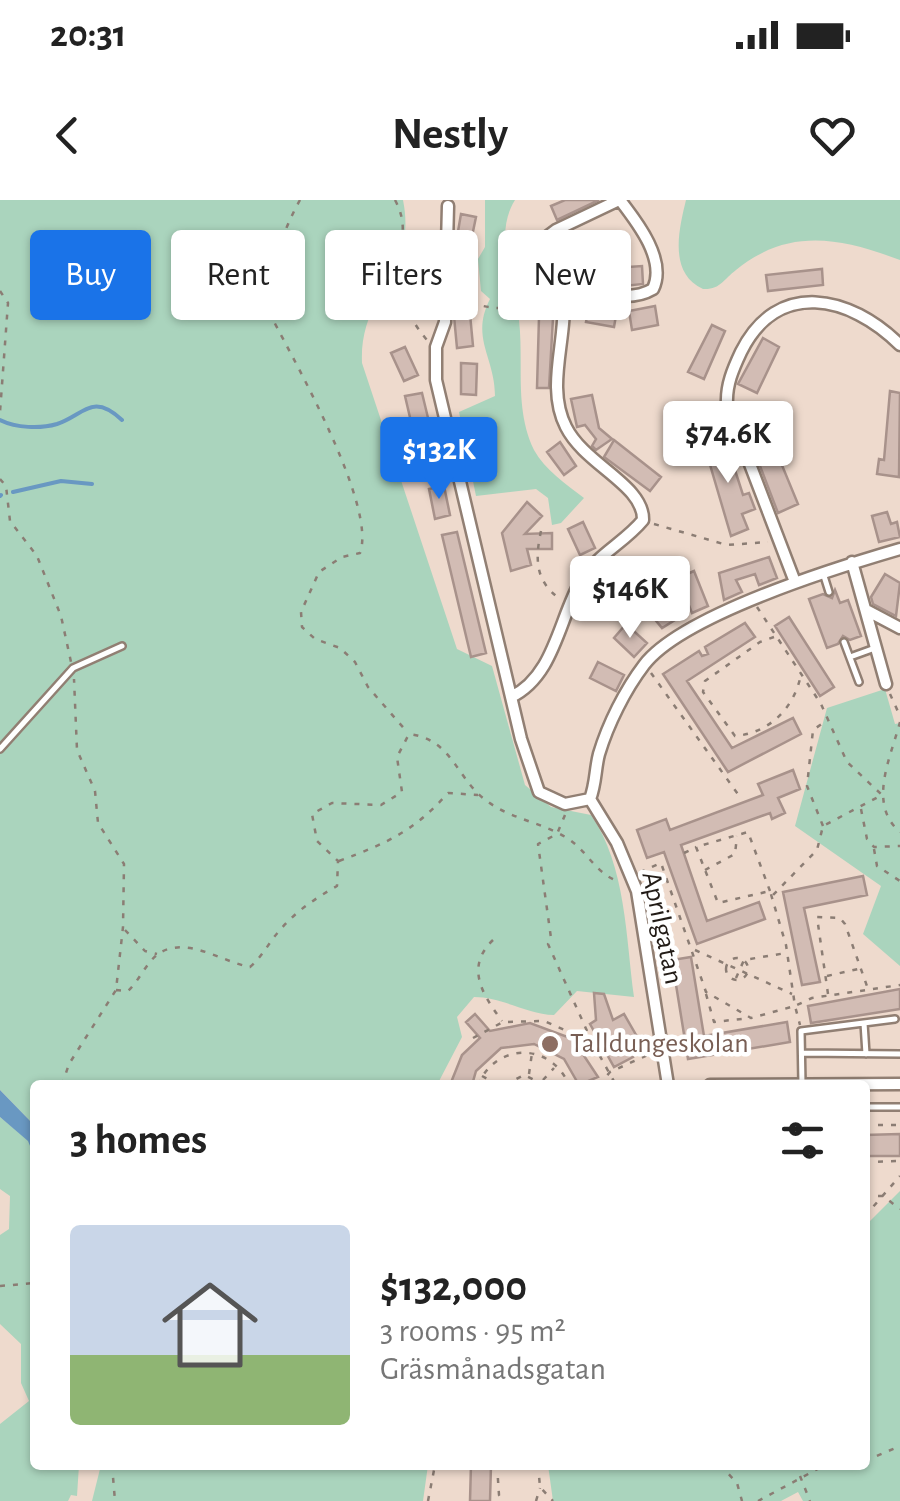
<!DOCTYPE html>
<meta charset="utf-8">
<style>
body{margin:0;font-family:"Alegreya Sans",sans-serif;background:#f6f6f6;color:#222;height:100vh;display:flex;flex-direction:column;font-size:38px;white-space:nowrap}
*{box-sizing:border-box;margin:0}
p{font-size:32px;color:#767676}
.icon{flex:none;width:55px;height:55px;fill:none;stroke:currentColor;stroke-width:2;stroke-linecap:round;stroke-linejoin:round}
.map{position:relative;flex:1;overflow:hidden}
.side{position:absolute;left:30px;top:880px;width:840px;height:390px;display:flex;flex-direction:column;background:#fff;border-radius:10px;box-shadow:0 2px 8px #0004}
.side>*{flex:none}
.hud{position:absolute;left:30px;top:30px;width:840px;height:90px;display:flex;gap:20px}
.price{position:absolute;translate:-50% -85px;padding:0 22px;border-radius:10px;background:#fff;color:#222;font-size:32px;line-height:65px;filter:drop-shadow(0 2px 5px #0008)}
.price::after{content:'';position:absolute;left:50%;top:60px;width:30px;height:22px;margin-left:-15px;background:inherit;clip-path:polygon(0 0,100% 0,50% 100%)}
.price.selected{background:#1a73e8;color:#fff}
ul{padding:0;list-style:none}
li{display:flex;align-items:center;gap:30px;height:250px;padding:0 40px}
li+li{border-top:2px solid #e0e0e0}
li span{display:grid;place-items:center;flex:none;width:280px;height:200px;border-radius:10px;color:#555}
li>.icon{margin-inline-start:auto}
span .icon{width:120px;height:120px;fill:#fffc;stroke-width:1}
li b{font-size:42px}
h2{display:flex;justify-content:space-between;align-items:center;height:120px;padding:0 40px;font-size:42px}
.chip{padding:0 35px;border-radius:10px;background:#fff;box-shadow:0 2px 8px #0004;font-size:35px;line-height:90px}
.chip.selected{background:#1a73e8;color:#fff}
.status{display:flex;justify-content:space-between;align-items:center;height:70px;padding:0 50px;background:#fff;direction:ltr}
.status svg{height:28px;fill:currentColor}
header{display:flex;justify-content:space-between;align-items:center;height:130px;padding:0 40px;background:#fff;font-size:45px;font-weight:700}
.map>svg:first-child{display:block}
.green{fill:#aad4bd}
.water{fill:#6998c2}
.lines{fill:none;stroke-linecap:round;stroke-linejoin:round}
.stream{stroke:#6998c2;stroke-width:4}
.building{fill:#d2bcb4;stroke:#a8928b;stroke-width:2.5}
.lane-casing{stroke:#917f73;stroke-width:10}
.street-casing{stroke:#917f73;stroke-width:15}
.path{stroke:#8b7d74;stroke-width:2.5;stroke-dasharray:5 8;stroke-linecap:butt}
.lane{stroke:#fff;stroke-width:5}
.street{stroke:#fff;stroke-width:10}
.education-dot{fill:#8d6e63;stroke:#fff;stroke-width:4}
.labels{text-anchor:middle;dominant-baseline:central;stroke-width:9;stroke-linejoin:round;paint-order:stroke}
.street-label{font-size:28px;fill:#221b16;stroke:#fff}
.education-label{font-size:28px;fill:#785e54;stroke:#fff;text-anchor:start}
</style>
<div class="status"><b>20:31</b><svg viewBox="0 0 49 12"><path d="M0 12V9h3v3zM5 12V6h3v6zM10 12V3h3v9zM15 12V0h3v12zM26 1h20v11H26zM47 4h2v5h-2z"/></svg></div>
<header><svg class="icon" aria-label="back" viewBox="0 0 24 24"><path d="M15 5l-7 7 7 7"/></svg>Nestly<svg class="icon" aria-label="heart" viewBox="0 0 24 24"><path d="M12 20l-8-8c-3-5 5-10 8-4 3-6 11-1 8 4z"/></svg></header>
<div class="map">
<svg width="900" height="1301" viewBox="0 0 900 1301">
<rect width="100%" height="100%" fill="#eedacd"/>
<path class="green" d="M0 0H403C418 74 359 91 362 163L457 449 492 466 525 585 551 607 591 615C626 665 626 739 634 797L577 791 554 815C526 814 502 797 474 797L457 817 462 837 437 885H35V926L0 890Z
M485 0H515C492 37 516 81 519 120 524 164 514 208 534 250 545 270 566 284 584 298L561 323 552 325 548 298 536 289 476 296 459 212 495 196C495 157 470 138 490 99L481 91 478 59 485 47Z
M686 0H900V60C841 38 789 27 736 70 724 79 720 90 703 89 668 73 679 29 686 0Z
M885 489 895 524 900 523V766L863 734 881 686 795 626 827 508Z
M0 917 29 941 35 958V1265H79L77 1296 71 1295 68 1301H0V1224L29 1201 21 1183V1144L0 1124V1035L9 1029 10 996 0 989Z
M900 991V1301H803L798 1292 781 1301H553L548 1265H865V1026Z
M101 1265H428L423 1301H92Z"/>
<path class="water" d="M0 890 35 926V958L28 941 0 917Z"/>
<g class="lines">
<path class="stream" d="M0 220C16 228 40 229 57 224 84 215 92 192 122 220
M13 292 61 281 92 284
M0 296 1 295"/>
</g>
<path class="building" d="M565 0H599L557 20 551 6Z
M461 14 476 17 470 46 456 43Z
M569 58 598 64 594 83 565 77Z
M471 63V95L454 96 455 64Z
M642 66 643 84 624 86 623 78 621 87 615 86 614 68Z
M435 67 436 105 418 106 417 68Z
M822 69 823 85 768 91 766 75Z
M589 105 617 110 614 127 586 122Z
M655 106 658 125 632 130 629 111Z
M470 114 473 146 457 148 454 116Z
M539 117 553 118 549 188H537Z
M712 125 725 131 704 179 688 172Z
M763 138 779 147 757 193 738 184Z
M405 147 418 175 404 181 391 153Z
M461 163 477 164 476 195 461 194Z
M890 191 900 193 899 277 877 274 879 259 884 260Z
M422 193 429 222 412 226 405 196Z
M592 195 599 228 612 239 596 250 592 246 596 239 585 225 577 227 571 199Z
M760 212 798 304 778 313 742 219Z
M725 239 743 295 749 293 755 309 742 314 748 329 731 336 708 258 702 260 699 248Z
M433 240 439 269 424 272 417 244Z
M614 240 661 277 650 291 604 257Z
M560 242 576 266 564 275 547 252Z
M444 286 450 315 435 319 429 289Z
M527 302 542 316 525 334 552 333V349H527L531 365 511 371 502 333Z
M887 312 891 324 897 322 900 337 879 342 872 316Z
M583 322 595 348 580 355 568 329Z
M457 332 486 453 471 457 442 335Z
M769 357 777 378 759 385 755 374 736 380 742 392 724 400 719 373Z
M694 371 708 406 692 413 678 378Z
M885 374 900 383 896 416 873 404 871 397Z
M835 390 840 403 848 400 861 436 850 440 843 436 838 444 827 448 809 399 823 394 832 398Z
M608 391 620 405 629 397 639 409 622 423 601 398Z
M657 398 662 406 668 402 678 418 662 428 644 406Z
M789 417 834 487 820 496 775 426Z
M745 423 755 437 687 481 732 548 793 518 801 534 728 572 663 474 699 451 702 456 708 454 705 447Z
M626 424 647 443 634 457 614 438Z
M598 462 624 475 616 491 590 478Z
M793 570 800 589 778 598 785 613 772 619 770 613 681 645 707 721 759 702 765 719 697 744 664 652 647 658 637 630 666 619 670 630 763 595 758 584Z
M863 676 867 695 804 708 820 782 802 785 783 692Z
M691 757 704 836 787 822 790 842 688 859 672 760Z
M900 789V809L811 823 808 806Z
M594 793 604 794 613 820 624 814 639 840 628 847 633 857 614 867 590 824 596 820Z
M475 814 490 831 530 823 573 839 598 877 579 885 564 859 534 844 501 848 476 871 472 885H450L462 855 480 838 466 822Z
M900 934V956H865V935Z
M471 1265H491L490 1301H470Z"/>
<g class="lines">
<defs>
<path id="lane" d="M824 376 829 392
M844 442 859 482
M850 457 875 448
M0 549 73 468 122 446
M864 823 866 854
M803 853 900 854
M802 884 801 831 895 819
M865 907H900"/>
<path id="street" d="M448 6 445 122 436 147V180L521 539 539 592 565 604 590 599
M560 88C591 86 624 106 653 89 667 60 637 22 620 0
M852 362 886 484
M795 382 727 204C726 185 733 169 741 152 777 79 850 95 900 145
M866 410 900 428
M511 497C555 476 559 417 582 379 597 355 625 342 643 320 644 285 585 265 566 227 545 186 568 138 563 95 561 80 544 70 542 54L548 36 556 30 619 0
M590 599C596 584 595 569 599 554 608 524 625 490 644 465 682 415 838 367 900 349
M590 599 617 643 637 691 668 885
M710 885 900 884"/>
</defs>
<use href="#lane" class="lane-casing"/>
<use href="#street" class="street-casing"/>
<path class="path" d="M300 0C281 34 265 80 272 118 296 164 377 307 360 353L342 357 319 372 301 412 302 427 315 439 340 448 355 462 368 487 408 533
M395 0C409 26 400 41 399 68 397 95 410 120 427 140
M0 91 8 103 0 212
M458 104C475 102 484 108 500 108 517 109 535 99 550 92
M0 279 6 286 10 321 37 356 61 416 71 462
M654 324 727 345 768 342
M541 331C535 359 535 381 560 399
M757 407 821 504 847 562 882 595 823 626 817 650 773 695
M774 437 760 442 705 481 703 492 735 536C770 533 795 507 801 474
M651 473 740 597
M890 494 900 516
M900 522C891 557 867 604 900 632
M861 609 867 639 874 647 900 646
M565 615 557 634 538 644 551 738 548 744 592 842
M823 626 807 586 813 530 826 521
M874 649 877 666 900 681
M684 653 695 648
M339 661C387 643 413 632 448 593L478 595
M705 670 735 654 737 636
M640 672 661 663 706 792 751 818 795 806 800 825
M770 691 748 632 696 647 718 703 770 691 786 745 795 806 812 798 900 785
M125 730 145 751 157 754
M493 740C465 767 482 794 502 821
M695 750 792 794
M726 769a11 11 0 1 1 22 0a11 11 0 1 1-22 0Z
M827 776 858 769
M736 778 744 760 786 753
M116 790 128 791C139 781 146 763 158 754 186 735 222 762 250 767 263 756 269 742 280 730 296 711 316 698 337 686L338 661 317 641 312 614 332 603 381 605 402 592 397 557 409 534C451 539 456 576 483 598 508 619 542 622 567 638 588 651 595 674 620 682
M706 794 714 822 750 818
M828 794 817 717 840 718 845 724 868 789
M473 838 503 822 544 821 592 842 616 885
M529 874 532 853
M482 876 498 885
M543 880 554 868
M62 885 69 864 116 790 123 727 124 664 98 623 95 591 77 550 74 479
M478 885C496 842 551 842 569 885
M505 885 524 875 545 885
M599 885 610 872 652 853
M865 925H900
M865 962 900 961
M865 996H883L900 1009
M865 1016 900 976
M0 1086 35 1083
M865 1261 900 1246
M112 1265 115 1301
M497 1265 499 1295 504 1301
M538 1265 540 1287 553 1301
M720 1265 737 1283 742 1301
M800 1276 810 1301
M428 1301 435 1265
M536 1301 540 1288
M758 1301 825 1265"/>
<use href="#lane" class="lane"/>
<use href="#street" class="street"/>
</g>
<circle class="education-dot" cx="550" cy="844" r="10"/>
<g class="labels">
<g class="street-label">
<text transform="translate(662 728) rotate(78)">Aprilgatan</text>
</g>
<g class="education-label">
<text x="570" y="844">Talldungeskolan</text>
</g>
</g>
</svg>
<b class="price" style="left:728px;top:286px">$74.6K</b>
<b class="price selected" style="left:439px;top:302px">$132K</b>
<b class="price" style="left:630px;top:441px">$146K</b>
<div class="hud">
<a class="chip selected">Buy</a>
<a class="chip">Rent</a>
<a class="chip">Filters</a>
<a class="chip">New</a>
</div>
<section class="side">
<h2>3 homes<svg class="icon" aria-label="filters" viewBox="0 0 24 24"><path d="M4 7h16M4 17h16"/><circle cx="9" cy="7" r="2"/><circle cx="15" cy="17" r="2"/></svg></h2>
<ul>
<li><span style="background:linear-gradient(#c9d6e8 65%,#8fb573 0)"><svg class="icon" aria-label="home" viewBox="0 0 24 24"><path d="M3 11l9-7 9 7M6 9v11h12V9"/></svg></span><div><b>$132,000</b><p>3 rooms · 95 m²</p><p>Gräsmånadsgatan</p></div></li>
</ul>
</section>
</div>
